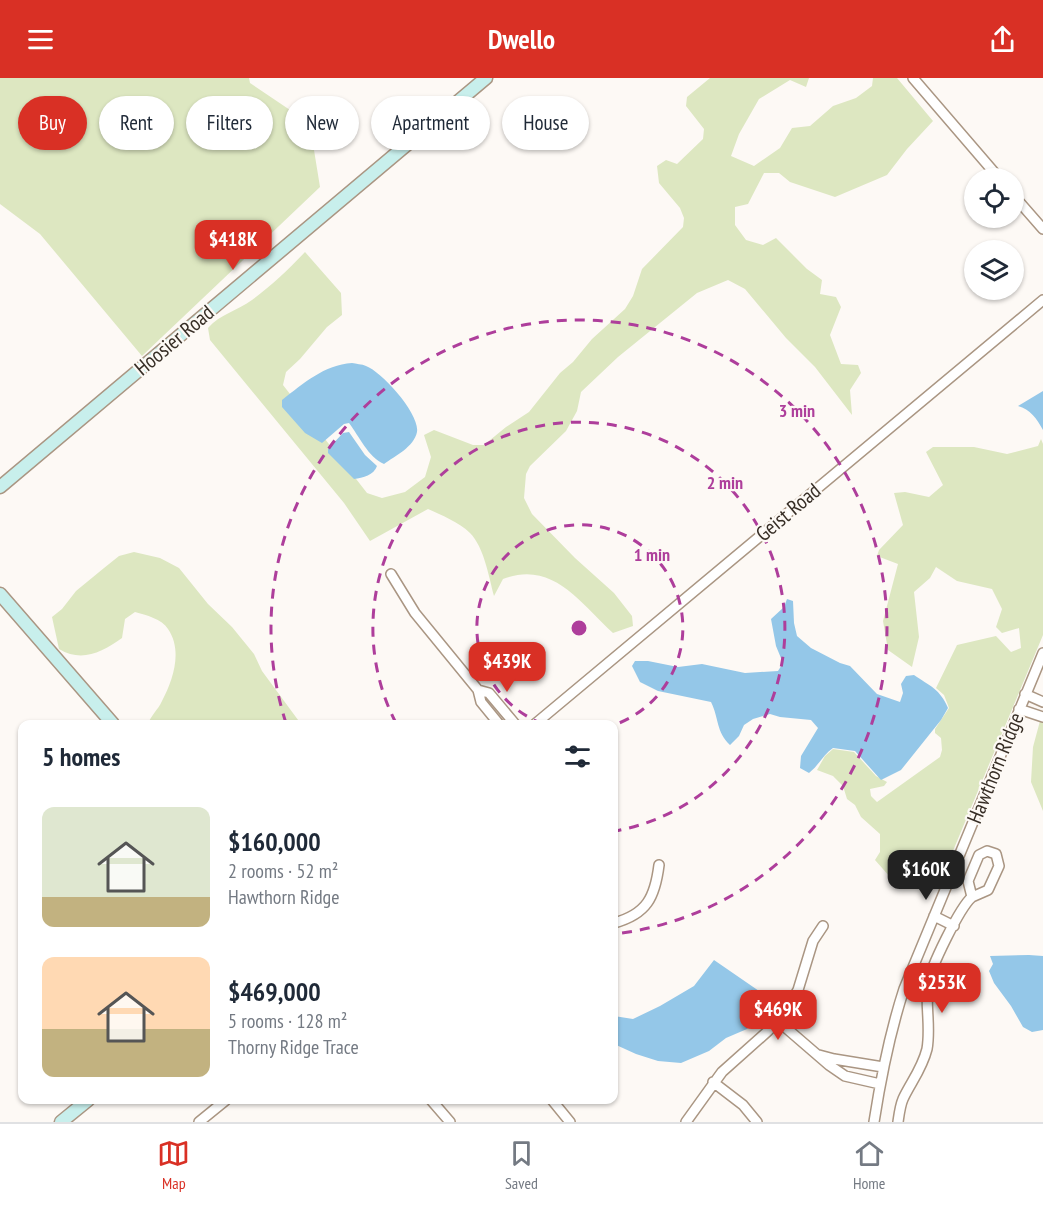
<!DOCTYPE html>
<meta charset="utf-8">
<style>
body{margin:0;font-family:"PT Sans Narrow",sans-serif;background:#f2f2f3;color:#1f2937;height:100vh;display:flex;flex-direction:column;font-size:22px;white-space:nowrap}
*{box-sizing:border-box;margin:0}
p{font-size:20px;color:#747a83}
.icon{flex:none;width:33px;height:33px;fill:none;stroke:currentColor;stroke-width:2;stroke-linecap:round;stroke-linejoin:round}
.map{position:relative;flex:1;overflow:hidden}
.panel{position:absolute;left:18px;top:642px;width:600px;height:384px;display:flex;flex-direction:column;background:#fff;border-radius:12px;box-shadow:0 2px 4px #0004}
.panel>*{flex:none}
.top-card{position:absolute;left:18px;top:18px;width:600px;height:54px;display:flex;gap:12px}
.tools{position:absolute;left:964px;top:90px;display:grid;gap:12px}
.tools a{display:grid;place-items:center;width:60px;height:60px;border-radius:50%;background:#fff;box-shadow:0 2px 4px #0004;font-size:30px}
.price{position:absolute;translate:-50% -51px;padding:0 14px;border-radius:12px;background:#d93025;color:#fff;font-size:20px;line-height:39px;filter:drop-shadow(0 2px 3px #0008)}
.price::after{content:'';position:absolute;left:50%;top:36px;width:18px;height:14px;margin-left:-9px;background:inherit;clip-path:polygon(0 0,100% 0,50% 100%)}
.price.active{background:#222;color:#fff}
ul{padding:0;list-style:none}
li{display:flex;align-items:center;gap:18px;height:150px;padding:0 24px}
li span{display:grid;place-items:center;flex:none;width:168px;height:120px;border-radius:12px;color:#555}
li>.icon{margin-inline-start:auto}
span .icon{width:72px;height:72px;fill:#fffc;stroke-width:1}
li b{font-size:26px}
h2{display:flex;justify-content:space-between;align-items:center;height:72px;padding:0 24px;font-size:26px}
.chip{padding:0 21px;border-radius:27px;background:#fff;box-shadow:0 2px 4px #0004;font-size:21px;line-height:54px}
.chip.active{background:#d93025;color:#fff}
header{display:flex;justify-content:space-between;align-items:center;height:78px;padding:0 24px;background:#d93025;color:#fff;font-size:27px;font-weight:800}
.tabs{display:flex;justify-content:space-around;align-items:center;height:84px;border-top:2px solid #e0e1e3;background:#fff;font-size:16px;color:#747a83}
.tabs a{display:grid;justify-items:center;gap:3px}
.tabs .active{color:#d93025}
.map>svg:first-child{display:block}
.green{fill:#dde7c1}
.water{fill:#94c7e8}
.lines{fill:none;stroke-linecap:round;stroke-linejoin:round}
.street-casing{stroke:#aa9683;stroke-width:12}
.secondary-casing{stroke:#aa9683;stroke-width:15}
.street{stroke:#fff;stroke-width:9}
.secondary{stroke:#c8efec;stroke-width:12}
.ring{fill:none;stroke:#ae3e9b;stroke-width:3;stroke-dasharray:10 8}
.labels{text-anchor:middle;dominant-baseline:central;stroke-width:4.5;stroke-linejoin:round;paint-order:stroke}
.street-label{font-size:21px;fill:#372e26;stroke:#fdf9f5}
.centre{fill:#ae3e9b;stroke:#fdf9f5;stroke-width:3}
.ring-label{font-size:18px;text-anchor:middle;font-weight:bold;fill:#ae3e9b;stroke:#fdf9f5;stroke-width:4.5;stroke-linejoin:round;paint-order:stroke}
</style>
<header><svg class="icon" aria-label="menu" viewBox="0 0 24 24"><path d="M4 6h16M4 12h16M4 18h16"/></svg>Dwello<svg class="icon" aria-label="share" viewBox="0 0 24 24"><path d="M12 15V3M7 8l5-5 5 5M5 13v7h14v-7"/></svg></header>
<div class="map">
<svg width="1043" height="1044" viewBox="0 0 1043 1044">
<rect width="100%" height="100%" fill="#fdf9f5"/>
<path class="green" d="M0 0H249L250 5 290 32 314 72 320 109 142 278 40 156 0 126Z
M710 0H809L806 9 790 2 759 21 739 56 731 78 754 88 780 70 792 50 810 48 833 28 856 20 872 8 873 0H897L933 43 907 71 887 97 835 119 790 104 779 95H764L748 126 735 129V147L746 162 763 167 776 160 807 191 822 202 820 216 836 219 841 229 830 257 841 286 858 287 861 295 850 312 852 337 815 289 786 260 745 211 728 202 697 215 618 279 581 314 577 333 566 353 530 388 526 396 524 420 532 436 575 480 614 515 632 538 633 548 613 555C580 525 553 482 503 501L494 518C489 499 484 469 470 455 459 444 441 437 428 431L370 463 344 425 210 262 208 250C220 236 237 233 252 222 272 207 288 192 305 174L341 215 342 237 327 249 300 281 286 294 283 307 367 415 382 420 405 414 425 399 431 379 424 357 434 352 473 367H484L506 349 529 334 560 295 573 284 592 261 625 231 633 218 642 191 683 149 684 140 680 130 659 105 657 88 666 82 677 86 703 61 704 51 686 28 687 19Z
M1041 361 1043 366V557L945 792 931 803C915 802 905 788 890 799L875 782 880 774V756L861 739 855 727 847 721 843 708 833 698 817 692 825 678 833 671 854 674 876 698 887 704 884 708 870 711 871 718 877 724 940 679 942 672 941 660 935 655V651L949 630 944 617 936 610 957 567 996 558 1011 574 1021 570 1019 550 1002 555 996 549 1002 531 992 511 957 503 936 489 930 500 914 514 919 559 912 589 888 572 883 543 898 486 877 478 879 472 903 447 894 415 905 414 929 419 943 407 926 374 933 369H974L1007 376 1038 368Z
M134 474 160 480 179 490 208 526 232 549 254 576 262 593 301 646H148C151 637 158 632 162 623 173 602 183 573 168 551 162 541 146 537 135 534L125 541 122 560C102 574 82 585 59 571L52 539 62 531 76 513 104 490 119 478Z
M1040 643 1043 645V733L1031 704 1033 669Z"/>
<path class="water" d="M352 285C356 286 362 286 366 288 382 294 420 336 417 354 414 369 395 378 384 386 368 379 359 358 349 345L344 346 322 365 305 355 282 329V322C304 305 324 287 352 285Z
M1043 313V352C1037 341 1030 331 1018 328Z
M349 354 365 377 377 388C374 397 363 400 354 401L328 375V371L343 355Z
M787 521 793 523 794 545 797 558 811 570 840 585 850 588 877 616 900 624 903 615 901 606 906 598 914 597C930 608 940 611 948 630L941 642 901 692 881 702 855 673 833 670C823 677 819 687 809 695L800 690 801 678 818 650 811 642 780 639 770 636 753 641 744 647 739 658 730 667C716 654 719 640 711 624L658 613 640 604 632 588 635 583H648L678 589 702 586 745 595 778 593 783 585 776 568 771 541 784 529Z
M1029 877 1043 878V952L1032 954 1023 949 1011 928 994 905 989 893 993 886 990 878Z
M714 882 759 913 767 926 747 951 726 960 709 973 681 985 658 983 636 976 614 966V938L633 941 660 928 694 908Z"/>
<g class="lines">
<defs>
<path id="street" d="M913 0 999 100
M1014 118 1043 151
M391 496 415 535 478 612 489 615 515 646
M478 612 481 624 499 646
M1025 616 1043 624
M1019 631 1043 639
M535 646 1043 222
M987 773 996 776 999 788 988 812 972 819 968 803 979 777Z
M934 838 954 848
M614 845C647 836 655 819 659 787
M778 943 829 987 845 998 880 1006
M819 977 834 981 883 989
M713 1004 743 1027 757 1044
M431 1022 450 1044
M552 1022 570 1044
M199 1044 226 1022
M686 1044 722 994 768 953 784 936 798 912 813 863 823 848
M874 1044C881 999 890 954 904 911L1043 575
M898 1044C899 1037 900 1028 903 1021 911 1004 922 991 927 971 931 949 925 927 928 906 930 890 960 829 972 819"/>
<path id="secondary" d="M0 409 486 0
M0 516 113 646
M61 1044 88 1022"/>
</defs>
<use href="#street" class="street-casing"/>
<use href="#secondary" class="secondary-casing"/>
<use href="#street" class="street"/>
<use href="#secondary" class="secondary"/>
</g>
<g class="ring">
<path d="M543 646A103 103 0 1 1 614 647"/>
<path d="M396 645A206 206 0 1 1 615 753"/>
<path d="M286 645A308 308 0 1 1 614 856"/>
</g>
<g class="labels">
<g class="street-label">
<text transform="translate(174 262) rotate(-40)">Hoosier Road</text>
<text transform="translate(788 434) rotate(-40)">Geist Road</text>
<text transform="translate(995 690) rotate(-68)">Hawthorn Ridge</text>
</g>
</g>
<circle cx="579" cy="550" r="9" class="centre"/>
<g class="ring-label">
<text x="797" y="339">3 min</text>
<text x="725" y="411">2 min</text>
<text x="652" y="483">1 min</text>
</g>
</svg>
<div class="tools">
<a><svg class="icon" aria-label="locate" viewBox="0 0 24 24"><circle cx="12" cy="12" r="6"/><path d="M12 2v4M12 18v4M2 12h4M18 12h4"/></svg></a>
<a><svg class="icon" aria-label="layers" viewBox="0 0 24 24"><path d="M12 4l9 5-9 5-9-5zM3 14l9 5 9-5"/></svg></a>
</div>
<b class="price" style="left:233px;top:193px">$418K</b>
<b class="price" style="left:507px;top:615px">$439K</b>
<b class="price active" style="left:926px;top:823px">$160K</b>
<b class="price" style="left:942px;top:936px">$253K</b>
<b class="price" style="left:778px;top:963px">$469K</b>
<div class="top-card">
<a class="chip active">Buy</a>
<a class="chip">Rent</a>
<a class="chip">Filters</a>
<a class="chip">New</a>
<a class="chip">Apartment</a>
<a class="chip">House</a>
</div>
<section class="panel">
<h2>5 homes<svg class="icon" aria-label="filters" viewBox="0 0 24 24"><path d="M4 7h16M4 17h16"/><circle cx="9" cy="7" r="2"/><circle cx="15" cy="17" r="2"/></svg></h2>
<ul>
<li><span style="background:linear-gradient(#dfe7d0 75%,#c2b280 0)"><svg class="icon" aria-label="home" viewBox="0 0 24 24"><path d="M3 11l9-7 9 7M6 9v11h12V9"/></svg></span><div><b>$160,000</b><p>2 rooms · 52 m²</p><p>Hawthorn Ridge</p></div></li>
<li><span style="background:linear-gradient(#ffd9b3 60%,#c2b280 0)"><svg class="icon" aria-label="home" viewBox="0 0 24 24"><path d="M3 11l9-7 9 7M6 9v11h12V9"/></svg></span><div><b>$469,000</b><p>5 rooms · 128 m²</p><p>Thorny Ridge Trace</p></div></li>
</ul>
</section>
</div>
<nav class="tabs">
<a class="active"><svg class="icon" aria-label="map" viewBox="0 0 24 24"><path d="M3 6l6-2 6 2 6-2v14l-6 2-6-2-6 2zM9 4v14M15 6v14"/></svg>Map</a>
<a><svg class="icon" aria-label="saved" viewBox="0 0 24 24"><path d="M7 4h10v16l-5-4-5 4z"/></svg>Saved</a>
<a><svg class="icon" aria-label="home" viewBox="0 0 24 24"><path d="M3 11l9-7 9 7M6 9v11h12V9"/></svg>Home</a>
</nav>
